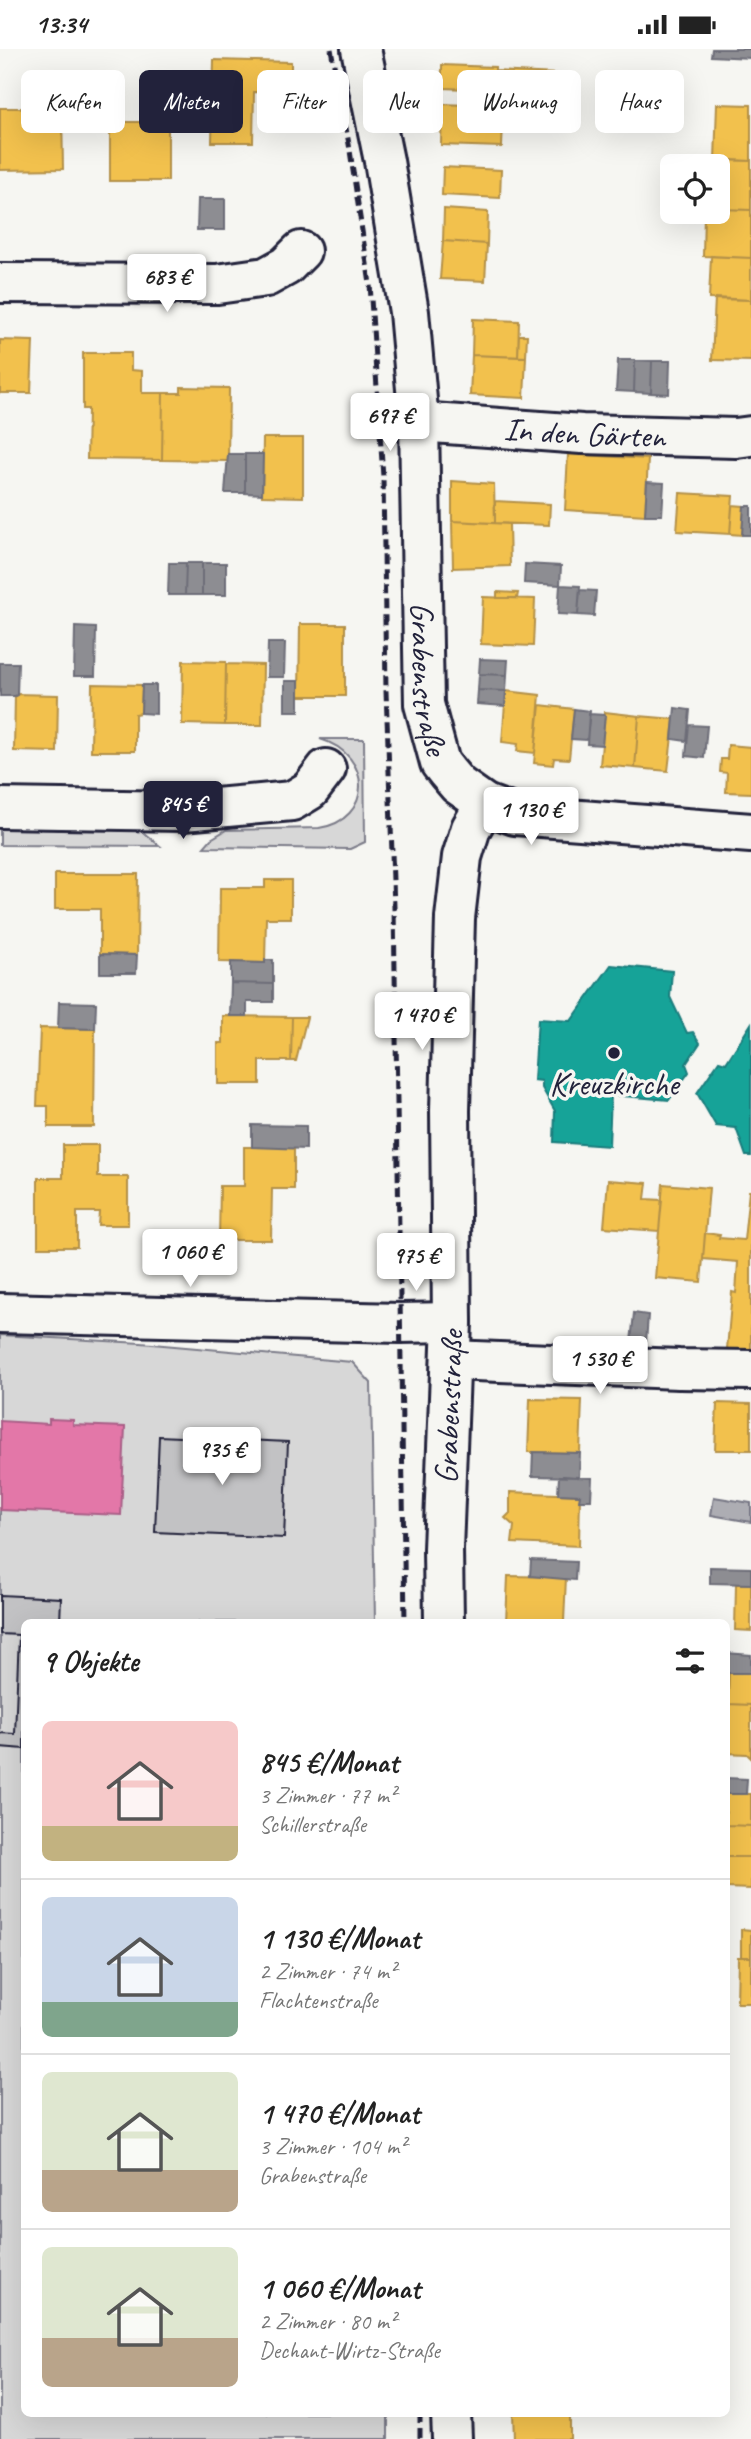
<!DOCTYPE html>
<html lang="de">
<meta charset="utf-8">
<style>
body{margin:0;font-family:Caveat,sans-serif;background:#f6f6f6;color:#222;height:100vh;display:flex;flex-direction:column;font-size:26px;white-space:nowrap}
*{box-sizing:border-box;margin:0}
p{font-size:23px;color:#767676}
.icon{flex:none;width:38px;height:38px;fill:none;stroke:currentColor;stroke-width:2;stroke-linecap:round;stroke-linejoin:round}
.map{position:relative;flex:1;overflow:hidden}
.drawer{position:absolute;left:21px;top:1570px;width:709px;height:798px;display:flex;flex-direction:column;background:#fff;border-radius:10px;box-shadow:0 7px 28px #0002}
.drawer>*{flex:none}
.banner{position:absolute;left:21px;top:21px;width:710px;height:63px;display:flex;gap:14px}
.tools{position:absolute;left:660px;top:105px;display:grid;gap:14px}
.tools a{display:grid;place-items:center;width:70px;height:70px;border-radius:10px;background:#fff;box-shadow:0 7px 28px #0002;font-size:35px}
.price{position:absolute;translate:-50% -60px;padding:0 16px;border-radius:7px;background:#fff;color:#222;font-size:23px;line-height:46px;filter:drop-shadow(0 2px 4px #0008)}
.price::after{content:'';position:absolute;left:50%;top:42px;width:21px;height:16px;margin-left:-10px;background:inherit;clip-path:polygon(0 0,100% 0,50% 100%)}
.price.on{background:#22223b;color:#fff}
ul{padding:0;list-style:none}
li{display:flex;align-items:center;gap:21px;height:175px;padding:0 21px}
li+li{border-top:2px solid #e0e0e0}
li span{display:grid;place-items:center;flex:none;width:196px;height:140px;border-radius:10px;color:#555}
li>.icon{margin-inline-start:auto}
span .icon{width:84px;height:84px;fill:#fffc;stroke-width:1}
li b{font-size:30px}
h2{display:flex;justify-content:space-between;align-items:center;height:84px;padding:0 21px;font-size:30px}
.tag{padding:0 24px;border-radius:10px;background:#fff;box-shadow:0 7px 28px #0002;font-size:24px;line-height:63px}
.tag.on{background:#22223b;color:#fff}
.status{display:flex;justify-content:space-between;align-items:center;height:49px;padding:0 35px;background:#fff;direction:ltr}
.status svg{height:19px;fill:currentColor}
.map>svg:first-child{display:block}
.green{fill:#d7d7d7;stroke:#7c7c89;stroke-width:2}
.water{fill:#adadb3;stroke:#757583;stroke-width:2}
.homes{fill:#f2c14e;stroke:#b49148;stroke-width:2}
.health{fill:#e377a8;stroke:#a95e87;stroke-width:2}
.public{fill:#17a398;stroke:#1a7c7c;stroke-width:2}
.industry{fill:#8d8d92;stroke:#6d6d78;stroke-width:2}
.building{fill:#c2c2c4;stroke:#22223b;stroke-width:2}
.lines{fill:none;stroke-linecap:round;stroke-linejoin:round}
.minor-casing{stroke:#22223b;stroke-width:44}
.minor{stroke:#f6f6f2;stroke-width:38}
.rail{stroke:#22223b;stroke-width:5;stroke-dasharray:10 5;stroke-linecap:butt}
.poi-dot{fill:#22223b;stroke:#f6f6f2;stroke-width:2.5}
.labels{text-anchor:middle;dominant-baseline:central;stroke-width:7;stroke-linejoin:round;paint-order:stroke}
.street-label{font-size:33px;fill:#22223b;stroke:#f6f6f2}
.poi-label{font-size:33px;fill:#22223b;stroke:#f6f6f2}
</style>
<div class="status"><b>13:34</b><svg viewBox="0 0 49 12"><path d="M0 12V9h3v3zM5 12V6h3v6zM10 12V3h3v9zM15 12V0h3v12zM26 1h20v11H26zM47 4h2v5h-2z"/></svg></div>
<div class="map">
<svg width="751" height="2390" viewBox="0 0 751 2390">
<rect width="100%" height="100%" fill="#f6f6f2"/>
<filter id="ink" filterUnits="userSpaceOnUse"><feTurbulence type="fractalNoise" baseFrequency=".0143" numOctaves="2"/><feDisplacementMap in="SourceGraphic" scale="14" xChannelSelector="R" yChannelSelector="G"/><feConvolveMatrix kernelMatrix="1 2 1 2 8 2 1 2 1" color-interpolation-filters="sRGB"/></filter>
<g filter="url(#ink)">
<path class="green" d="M320 690H364L365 793 350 800 204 798 211 790 226 781 319 779C373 771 374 706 320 690Z
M0 775 124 778 140 781 160 797 0 796Z
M0 1286 141 1294 352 1313 371 1334 375 1573H24V2364H388V2390H0Z"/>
<path class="water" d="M714 1448 751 1454V1473L711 1466Z"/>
<path class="homes" d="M214 11 291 13V44L254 43 253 93H212Z
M442 16 495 18V22L556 25 555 43 442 39Z
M442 55 467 56V73L503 74 502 98 441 96Z
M717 55 751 56V112L715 111Z
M0 59H62L63 120 0 121Z
M110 73H168V132H110Z
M709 110 751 112V161L718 160V117H709Z
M443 118 501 121 500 149 442 146Z
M444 160 488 163 487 195 443 192Z
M718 160 751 161V209L703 207 704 163H718Z
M443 192 487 195 485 232 440 230Z
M711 207 751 209V251L709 250Z
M715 249 751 251V312L712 311Z
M473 270 519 272 518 308 472 306Z
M519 286H527L526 308H518Z
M0 291 33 292 31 344H0Z
M83 304H131V321L142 322V344H163L162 411 87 410 88 360H83Z
M472 306 526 308 524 349 470 346Z
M181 338 229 339 228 412 162 411 163 344H181Z
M263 389H303V448L262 447Z
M568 405 648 410 645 466 565 461Z
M452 432 494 435 495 474 452 472Z
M680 444 733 447 730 485 677 482Z
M495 452 550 455 549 476 495 474Z
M732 456 744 457 742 486 730 485Z
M452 472 509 475 510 517 453 519Z
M497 543 518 544 517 549H497Z
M483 548 535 550 533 597 481 595Z
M300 575H345V647H299Z
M183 612 226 613 225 676 182 675Z
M226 615 263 616 262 676H225Z
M92 635 142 636 141 664 135 665V702H91Z
M506 642 540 646 535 704 517 702 518 695 502 693Z
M15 645 58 646 57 703 14 702Z
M540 656 574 660 569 710 554 709 553 716 534 714Z
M605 663 639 667 635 719 600 716Z
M639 667 674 670 668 722 635 719Z
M728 696 751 698V744L726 743 727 724 720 723 721 710H727Z
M55 825H138L137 906 100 905V860H55Z
M265 831H291V869H266L265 914 219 913 220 839H265Z
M223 967 292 968 291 1012H260V1035H218V994H223Z
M292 968H307L296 1012H291Z
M40 979 95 980 94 1078H48V1057H37Z
M63 1096H98V1128H128V1176H98L99 1163H77V1198H38V1129H63Z
M244 1098H294V1140H272L271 1191H219L220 1137H244Z
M608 1131 647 1134 645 1150 662 1151 659 1182 604 1178Z
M663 1135 709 1139 701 1233 655 1229Z
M749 1142H751V1303L727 1300 732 1243 736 1244 738 1213 703 1210 705 1184 720 1186 719 1189 744 1191Z
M530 1350 582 1351 580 1404 528 1403Z
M717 1354 751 1355V1401H715Z
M510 1443 580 1446 579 1497 512 1494 514 1477 505 1469 510 1464Z
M508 1527 566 1528 564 1573H506Z
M736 1535H751V1582L735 1581Z
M729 1624H751V1656L728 1655Z
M728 1655 751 1656V1709L747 1705 726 1704Z
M726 1745H751V1777L726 1776Z
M726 1776 751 1777V1808H726Z
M726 1808H751V1840L726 1839Z
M741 1880 751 1881V1908H741Z
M738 1908H751V1954H737Z
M513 2364H570V2390H514Z"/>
<path class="health" d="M49 1370 73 1371V1376L125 1378 121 1466 0 1461V1372L49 1375Z"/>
<path class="public" d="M611 916 672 922 670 948 687 984 693 983 700 994 686 1015 689 1023 669 1051 611 1046 609 1097 554 1093 555 1062 542 1039V1032L534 1031 538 970 571 972Z
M751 975V1107H746L736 1079 716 1077 697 1044 719 1012 726 1014Z"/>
<path class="industry" d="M712 0H751V9L711 7Z
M94 36H113V68H94Z
M198 150H225V181H197Z
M618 311H635L634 343 616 342Z
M635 311 652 312 651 344 634 343Z
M652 312H670L669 345 651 344Z
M228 405H245V444H225Z
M245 405H263L262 445 245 444Z
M647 433 664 434 662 466H645Z
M744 457H751V486H742Z
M169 514H186L185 546H168Z
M186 514H202V546H185Z
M202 514H226V546H202Z
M525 515 561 517 560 536 524 534Z
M560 536 580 537 578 566 558 565Z
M580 541 596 542 594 567 578 566Z
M75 578 96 579 95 627H74Z
M268 594H285L284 628H267Z
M480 610 508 611 507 626 479 625Z
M0 614H18L17 646 15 647H0Z
M479 625 507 626 506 642 478 641Z
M285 632H299V662H285Z
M142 636H156V665L141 664Z
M478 641 506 642 505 657 477 655Z
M675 659 690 661 687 692 672 690Z
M574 660 590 662 587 691 571 690Z
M589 665 605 666 602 696 587 695Z
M689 676 707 677 704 709 686 707Z
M100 905 137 906 136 924H100Z
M265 911H273V935L231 934V913L265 914Z
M231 934 273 935V953H247V967H230Z
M59 953 96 954 95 980 58 979Z
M252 1076 306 1077V1100L252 1098Z
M634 1264 648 1266 646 1294 631 1293Z
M533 1403 580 1404 579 1428 532 1427Z
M559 1427 592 1429 591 1451H579L580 1446 558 1445Z
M531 1511 576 1513 575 1531 530 1527Z
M710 1518 751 1519V1535L710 1534Z
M726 1604 751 1606V1624H726Z
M726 1729 747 1730 746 1745H726Z"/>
<path class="building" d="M159 1387 288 1393 284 1489 155 1483Z
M0 1546 61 1549 60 1573H24V1700L0 1698V1684L15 1685 19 1586 0 1585Z"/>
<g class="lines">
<defs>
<g id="minor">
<path id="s1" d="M361 0 384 112 409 263 419 373 424 655 440 714 447 723 458 736 485 755 515 766 751 784"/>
<path d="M0 234 217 235 266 228 286 217 301 202"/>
<path id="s2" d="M419 373 582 385 736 389 751 387"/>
<path d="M0 759 183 762 292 752 310 741 326 720"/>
<path d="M0 1264 400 1274 452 1273"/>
<path d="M451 1311 679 1320 751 1321"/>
<path id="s3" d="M444 1573 443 1500 452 1273 450 1062 455 869 462 808 471 779 485 755"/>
<path d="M451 2364 452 2390"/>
</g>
</defs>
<use href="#minor" class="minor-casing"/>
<use href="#minor" class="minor"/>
<path class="rail" d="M331 0 349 95 370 235 383 428 386 642 394 858 405 1573
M420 2364V2390"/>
</g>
</g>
<circle class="poi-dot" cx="614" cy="1004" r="7"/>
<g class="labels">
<g class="street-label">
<text stroke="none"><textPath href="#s2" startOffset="166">In den Gärten</textPath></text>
<text stroke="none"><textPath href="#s1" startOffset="635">Grabenstraße</textPath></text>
<text stroke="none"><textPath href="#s3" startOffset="215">Grabenstraße</textPath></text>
</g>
<g class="poi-label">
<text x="614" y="1035">Kreuzkirche</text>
</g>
</g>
</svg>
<div class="tools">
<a><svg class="icon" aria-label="locate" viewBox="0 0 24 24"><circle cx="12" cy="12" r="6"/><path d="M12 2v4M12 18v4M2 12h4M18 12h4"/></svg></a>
</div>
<b class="price" style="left:167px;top:265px">683 €</b>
<b class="price" style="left:390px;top:404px">697 €</b>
<b class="price on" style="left:183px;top:792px">845 €</b>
<b class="price" style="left:531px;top:798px">1 130 €</b>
<b class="price" style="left:422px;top:1003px">1 470 €</b>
<b class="price" style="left:190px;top:1240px">1 060 €</b>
<b class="price" style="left:416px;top:1244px">975 €</b>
<b class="price" style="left:600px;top:1347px">1 530 €</b>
<b class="price" style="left:222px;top:1438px">935 €</b>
<div class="banner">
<a class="tag">Kaufen</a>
<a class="tag on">Mieten</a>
<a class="tag">Filter</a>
<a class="tag">Neu</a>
<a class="tag">Wohnung</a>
<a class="tag">Haus</a>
</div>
<section class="drawer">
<h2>9 Objekte<svg class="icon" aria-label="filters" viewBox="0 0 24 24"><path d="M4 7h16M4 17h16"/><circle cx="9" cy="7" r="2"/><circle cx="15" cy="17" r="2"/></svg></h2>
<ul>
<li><span style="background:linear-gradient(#f6c9c9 75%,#c2b280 0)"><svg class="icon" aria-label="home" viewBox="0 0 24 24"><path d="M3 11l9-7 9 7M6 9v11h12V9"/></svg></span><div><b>845 €/Monat</b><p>3 Zimmer · 77 m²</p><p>Schillerstraße</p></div></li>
<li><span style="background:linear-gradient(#c9d6e8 75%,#7fa58c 0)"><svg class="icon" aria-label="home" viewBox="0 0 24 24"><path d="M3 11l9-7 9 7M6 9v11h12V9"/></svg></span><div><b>1 130 €/Monat</b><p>2 Zimmer · 74 m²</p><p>Flachtenstraße</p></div></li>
<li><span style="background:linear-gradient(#dfe7d0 70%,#b9a48a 0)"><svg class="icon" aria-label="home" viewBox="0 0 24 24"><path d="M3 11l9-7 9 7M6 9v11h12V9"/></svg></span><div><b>1 470 €/Monat</b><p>3 Zimmer · 104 m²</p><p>Grabenstraße</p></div></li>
<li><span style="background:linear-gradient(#dfe7d0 65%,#b9a48a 0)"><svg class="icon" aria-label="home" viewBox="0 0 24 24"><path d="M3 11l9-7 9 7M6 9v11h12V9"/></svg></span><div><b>1 060 €/Monat</b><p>2 Zimmer · 80 m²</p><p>Dechant-Wirtz-Straße</p></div></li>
</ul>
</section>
</div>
